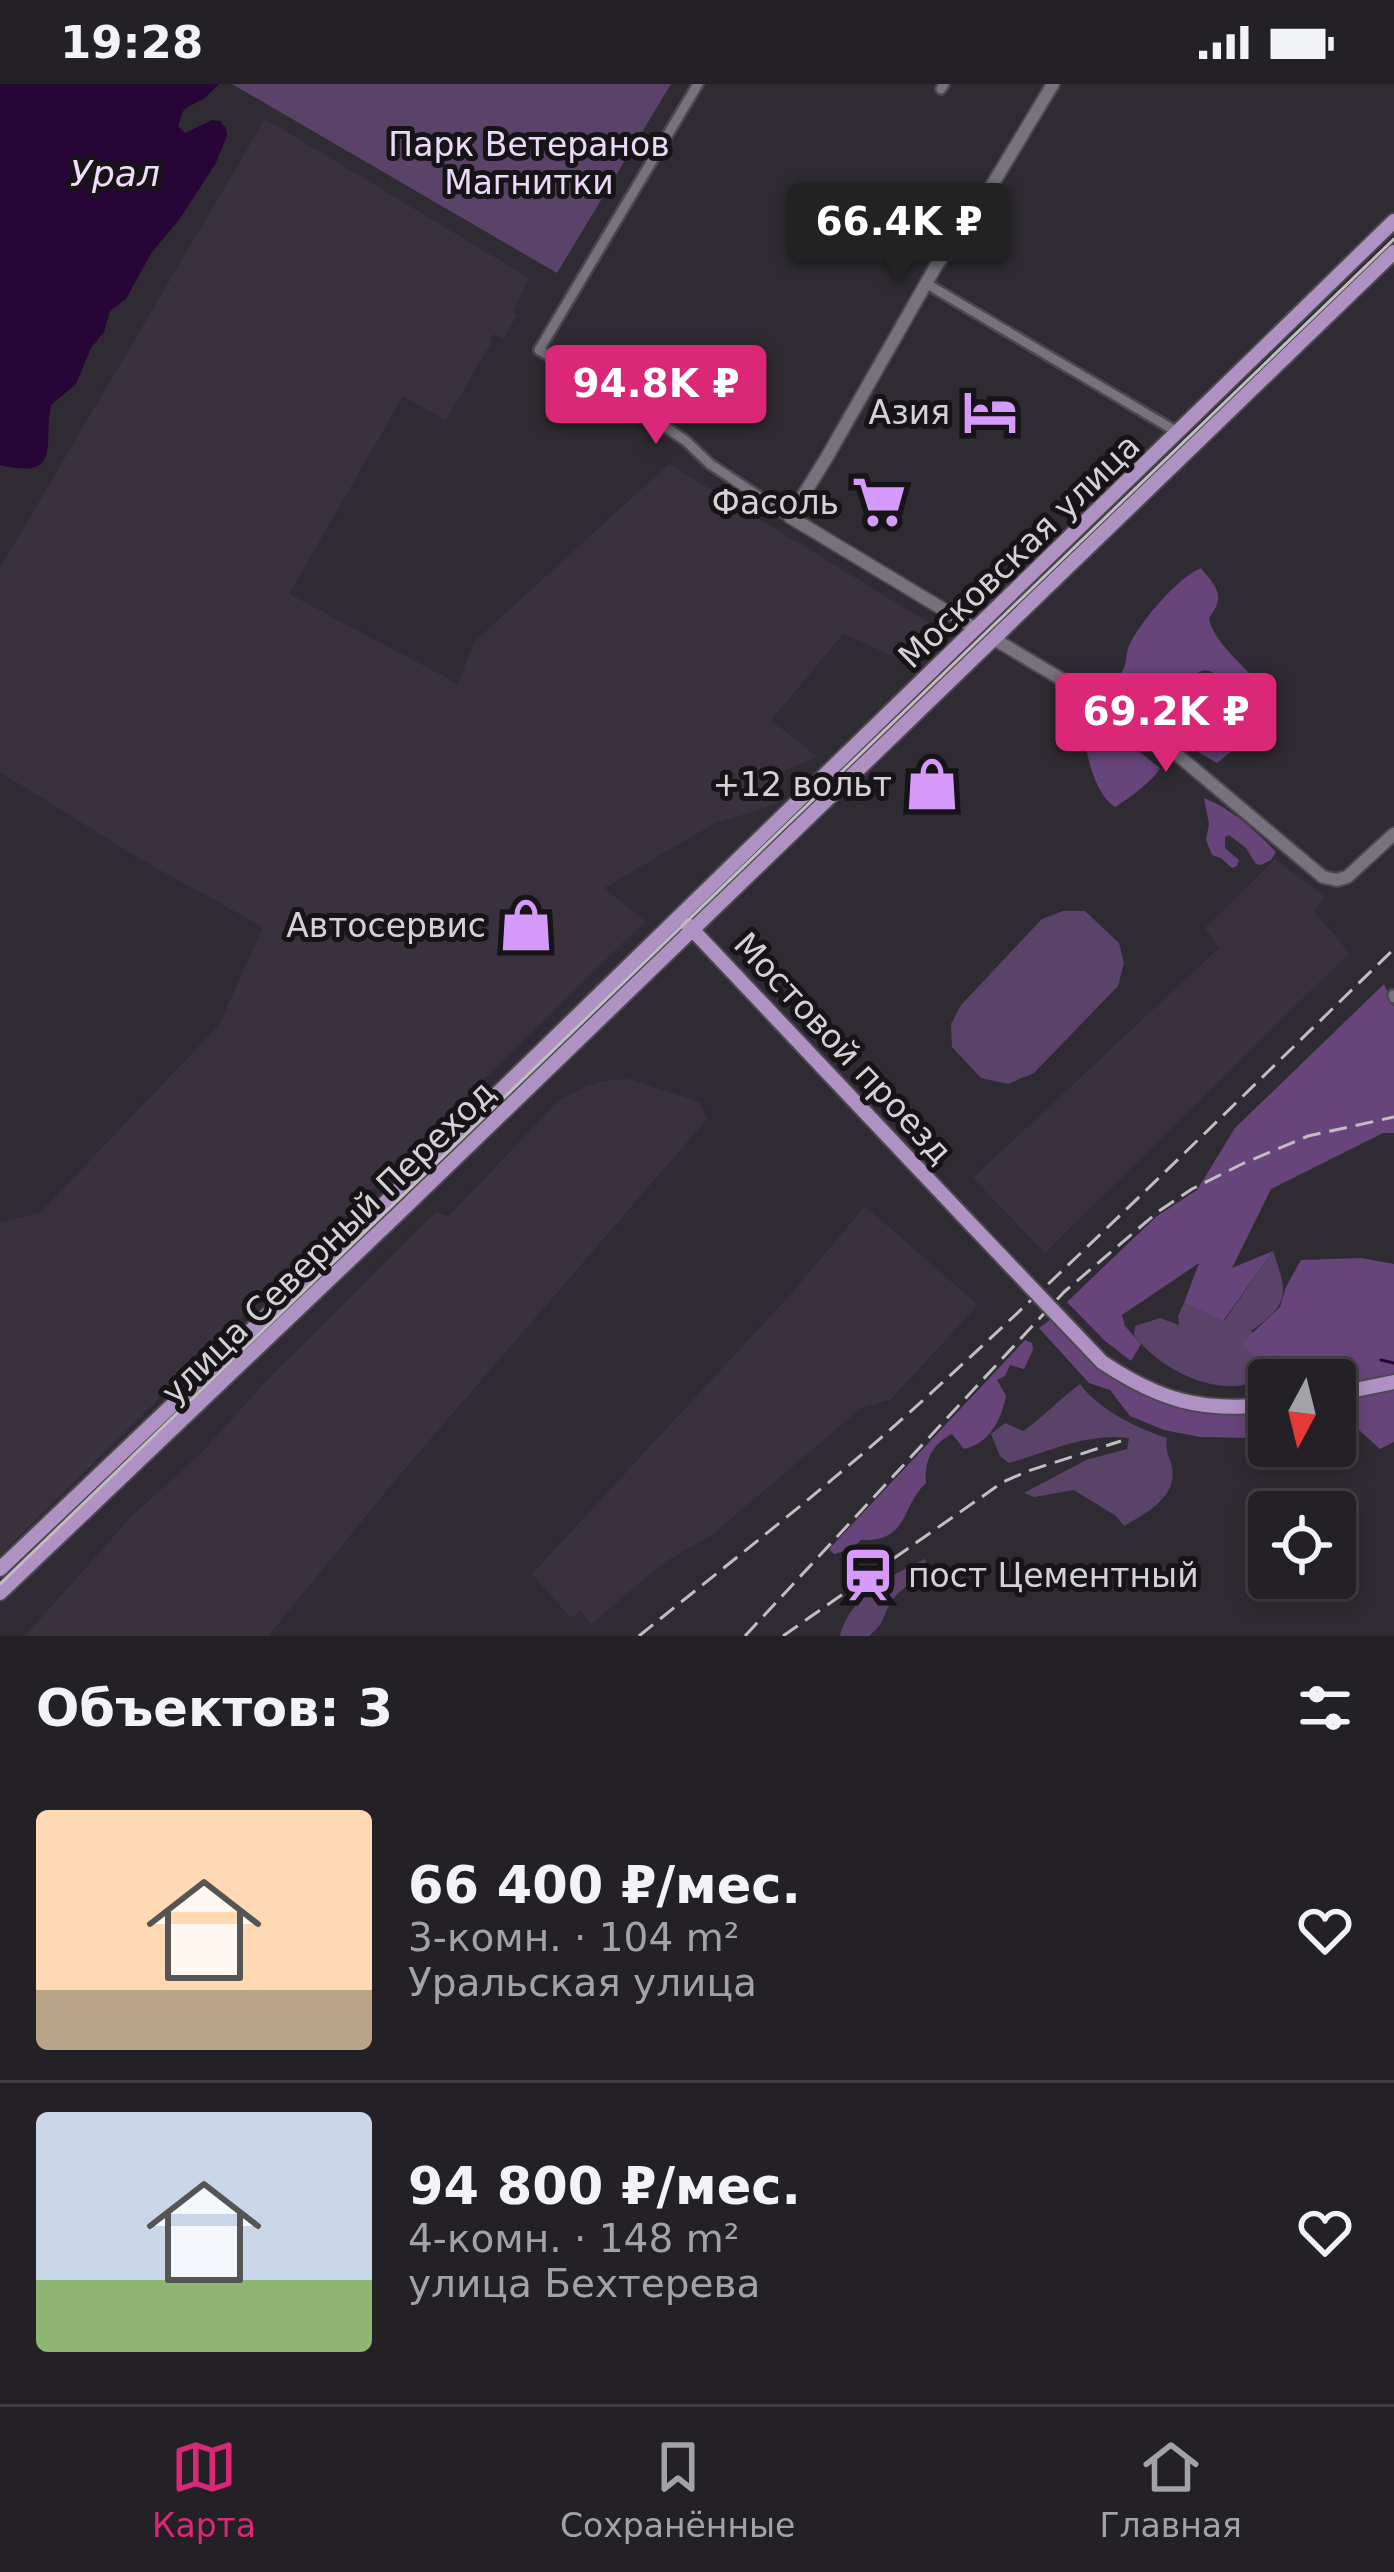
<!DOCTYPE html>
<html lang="ru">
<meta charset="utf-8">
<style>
body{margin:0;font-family:"DejaVu Sans",sans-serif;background:#2f2d32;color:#f1f3f6;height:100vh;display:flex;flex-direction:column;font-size:45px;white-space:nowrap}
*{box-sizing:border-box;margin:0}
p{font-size:39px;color:#a3a3a7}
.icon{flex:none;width:66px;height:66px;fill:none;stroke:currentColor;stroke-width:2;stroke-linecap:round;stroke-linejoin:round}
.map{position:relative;height:1552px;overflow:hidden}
.sheet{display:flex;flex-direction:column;background:#232026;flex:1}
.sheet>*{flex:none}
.needle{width:78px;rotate:187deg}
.controls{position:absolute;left:1248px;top:1275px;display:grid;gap:24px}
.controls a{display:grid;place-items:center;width:108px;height:108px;border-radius:12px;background:#232026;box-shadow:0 6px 18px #0003,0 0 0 3px #403e43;font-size:60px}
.price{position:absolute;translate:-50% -102px;padding:0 27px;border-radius:12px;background:#db2777;color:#fff;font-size:39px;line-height:78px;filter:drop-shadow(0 3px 6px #0008)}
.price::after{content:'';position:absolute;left:50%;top:72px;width:36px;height:27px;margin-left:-18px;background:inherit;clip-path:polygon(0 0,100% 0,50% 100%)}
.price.on{background:#222;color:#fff}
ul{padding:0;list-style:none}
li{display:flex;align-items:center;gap:36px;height:300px;padding:0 36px}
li+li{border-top:3px solid #403e43}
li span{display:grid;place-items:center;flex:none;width:336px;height:240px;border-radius:12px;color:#555}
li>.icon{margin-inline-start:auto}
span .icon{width:144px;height:144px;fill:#fffc;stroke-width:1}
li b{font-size:51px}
h2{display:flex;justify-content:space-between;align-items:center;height:144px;padding:0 36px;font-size:51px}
.status{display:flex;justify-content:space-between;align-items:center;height:84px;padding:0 60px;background:#232026;direction:ltr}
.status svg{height:33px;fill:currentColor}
.menu{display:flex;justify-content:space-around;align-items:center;height:168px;border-top:3px solid #403e43;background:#232026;font-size:33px;color:#a3a3a7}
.menu a{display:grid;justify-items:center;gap:6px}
.menu .on{color:#db2777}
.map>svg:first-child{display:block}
.built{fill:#39323e}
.green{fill:#5b4269}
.forest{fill:#67457b}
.water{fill:#270537}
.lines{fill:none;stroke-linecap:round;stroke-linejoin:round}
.stream{stroke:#270537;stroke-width:3}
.street-casing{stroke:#4c484f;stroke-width:14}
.secondary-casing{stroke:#4c484f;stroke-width:16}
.primary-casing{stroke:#4c484f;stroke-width:18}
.street{stroke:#77727b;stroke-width:9}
.secondary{stroke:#77727b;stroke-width:12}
.primary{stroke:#b091c4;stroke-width:14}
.tram{stroke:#c1bdc3;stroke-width:3}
.rail{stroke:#c1bdc3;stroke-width:3;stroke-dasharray:18 9;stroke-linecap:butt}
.primary-bridge-casing{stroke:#4c484f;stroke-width:18;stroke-linecap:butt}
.primary-bridge{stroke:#b091c4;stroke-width:14}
.labels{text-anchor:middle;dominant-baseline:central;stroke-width:10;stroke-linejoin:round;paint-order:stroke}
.park-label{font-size:33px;fill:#ecd9fa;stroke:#161417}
.poi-label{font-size:33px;fill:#d5d2d7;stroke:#161417;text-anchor:end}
.street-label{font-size:33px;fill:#d5d2d7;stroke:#161417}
.water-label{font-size:36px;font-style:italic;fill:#f0dcfd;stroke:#161417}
</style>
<div class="status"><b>19:28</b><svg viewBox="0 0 49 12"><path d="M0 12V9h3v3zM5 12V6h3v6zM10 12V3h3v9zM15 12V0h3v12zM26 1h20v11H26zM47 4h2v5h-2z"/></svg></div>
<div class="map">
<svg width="1394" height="1552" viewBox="0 0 1394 1552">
<rect width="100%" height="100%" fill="#2f2b32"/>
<path class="built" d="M265 35 529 194 513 228 517 231 503 255 495 250 491 255V262L486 267 446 336 403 312 289 510 458 600 474 558 669 380 947 550 916 582 843 550 771 636 817 673 773 692 778 720 715 739 604 804 645 837 0 1471V1138L40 1129 219 941 263 843 142 776 0 688V484Z
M1275 775 1325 813 1314 827 1349 869 1045 1169 973 1094 1219 864 1205 844Z
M629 995 700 1018 707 1035 402 1388 268 1552H25L132 1432 201 1369 273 1290 436 1128 449 1132 559 1016 584 1003 604 997Z
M865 1122 978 1221 890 1316 861 1324 713 1450 663 1479 591 1540 580 1527 571 1534 532 1490 791 1210Z"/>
<path class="green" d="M232 0H671L557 189Z
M1063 827H1085L1119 859 1124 879 1118 902 1034 989 1008 1000 981 994 952 963 951 940 961 921 1042 835Z
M1273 1167C1288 1209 1290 1220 1251 1247L1276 1271 1279 1281C1240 1326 1163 1291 1134 1251L1135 1242 1160 1234 1179 1241 1178 1232 1184 1219 1224 1237Z
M1080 1300C1098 1325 1138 1345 1167 1354 1165 1368 1169 1371 1172 1383 1178 1413 1145 1430 1124 1442L1116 1432 1074 1406 1034 1413 1024 1409 1086 1376 1127 1365 1129 1354C1089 1348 1047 1368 1009 1379L1000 1372 991 1350 1005 1339 1023 1347C1044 1333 1059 1315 1080 1300Z
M925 1475 928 1488C915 1497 898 1505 890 1520 880 1537 887 1536 869 1552H840C849 1513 891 1491 925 1475Z"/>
<path class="forest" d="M1201 484C1217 504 1226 512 1209 534 1213 561 1254 588 1270 614L1268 622 1255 623C1222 604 1208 557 1179 613 1197 633 1228 631 1241 650L1238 662 1217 679 1111 617C1112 602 1119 595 1125 581 1127 575 1126 568 1129 562 1139 539 1178 493 1201 484Z
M1110 645 1160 684C1156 694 1126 717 1115 723 1098 712 1090 684 1086 664L1095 651Z
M1204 714C1232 725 1255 746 1276 768L1271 776 1261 781 1256 780 1246 764 1229 751 1225 753V764L1239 776 1237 782 1232 784 1221 774 1212 771 1206 756 1209 740Z
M1384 900 1394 923V1049H1383L1271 1105 1232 1184 1273 1167 1223 1237 1184 1219 1199 1179 1122 1231 1125 1242 1141 1260 1131 1277 1105 1257 1067 1218 1157 1132 1197 1106 1235 1044Z
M1361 1174 1394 1180V1291L1335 1301V1296H1269V1308L1247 1299 1272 1289 1282 1280 1276 1271 1259 1277 1241 1260 1280 1223 1286 1203 1301 1176Z
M1054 1233C1072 1251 1089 1271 1108 1287 1153 1327 1212 1331 1269 1329V1351L1254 1354 1200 1353 1164 1346 1130 1332 1110 1306 1089 1299 1039 1244Z
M1025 1256 1032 1259 1033 1266 1024 1285 1010 1281 1005 1292 997 1296 1006 1312C1001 1336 990 1359 964 1365L952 1350C932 1360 924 1377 926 1399 901 1421 910 1458 861 1456L853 1464 834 1470 829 1465Z
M1394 1304V1358L1380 1365 1347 1335 1335 1341V1317Z"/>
<path class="water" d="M0 0H219L205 14 184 25 178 42 185 49 212 36 220 37 226 44 227 52 216 79 179 136 152 168 126 215 110 227 104 248 91 264 76 300 51 321C43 361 63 396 0 381Z"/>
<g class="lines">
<path class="stream" d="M1381 1276 1394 1279"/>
<defs>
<path id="street" d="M698 0 539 266 651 333 686 357 710 380 790 433
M941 5 944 0
M927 200 1179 349
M1393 911 1394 914"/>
<path id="secondary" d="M976 545 790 433 827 373 936 182 988 108 1053 0
M994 555 1150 648 1323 793 1337 796 1347 793 1394 750"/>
<path id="primary" d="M688 841 965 1134
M1102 1278C1159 1316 1200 1328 1269 1321
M1335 1310 1394 1298
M0 1485 389 1115 1394 137
M0 1509 399 1129 1394 168"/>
</defs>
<use href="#street" class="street-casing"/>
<use href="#secondary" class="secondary-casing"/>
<use href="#primary" class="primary-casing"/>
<use href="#street" class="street"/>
<use href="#secondary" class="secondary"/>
<use href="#primary" class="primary"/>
<path class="tram" d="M0 1500 1394 155"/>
<path class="rail" d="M639 1552C734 1475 830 1401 920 1319 1082 1172 1237 1017 1394 865
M745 1552 1064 1208 1159 1127 1192 1105 1244 1079 1308 1052 1394 1033
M783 1552 1003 1398 1028 1387 1121 1357"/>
<defs>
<path id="primary-bridge" d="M965 1134 1102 1278"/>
</defs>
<use href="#primary-bridge" class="primary-bridge-casing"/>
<use href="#primary-bridge" class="primary-bridge"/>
</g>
<defs>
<symbol id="hotel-bare" viewBox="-9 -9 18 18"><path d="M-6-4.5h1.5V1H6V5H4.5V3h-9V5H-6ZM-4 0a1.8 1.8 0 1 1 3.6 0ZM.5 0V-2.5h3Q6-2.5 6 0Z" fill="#d69bfa" stroke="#161417" stroke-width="2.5" paint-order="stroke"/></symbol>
<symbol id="supermarket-bare" viewBox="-9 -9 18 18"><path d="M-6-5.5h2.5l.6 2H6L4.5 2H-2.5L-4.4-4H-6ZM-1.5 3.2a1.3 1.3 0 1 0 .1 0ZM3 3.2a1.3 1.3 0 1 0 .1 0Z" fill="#d69bfa" stroke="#161417" stroke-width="2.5" paint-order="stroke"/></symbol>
<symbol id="shop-bare" viewBox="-9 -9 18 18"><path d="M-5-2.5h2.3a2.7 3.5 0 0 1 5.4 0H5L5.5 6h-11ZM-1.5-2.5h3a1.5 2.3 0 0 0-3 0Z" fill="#d69bfa" stroke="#161417" stroke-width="2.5" paint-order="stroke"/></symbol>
<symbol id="station-bare" viewBox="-9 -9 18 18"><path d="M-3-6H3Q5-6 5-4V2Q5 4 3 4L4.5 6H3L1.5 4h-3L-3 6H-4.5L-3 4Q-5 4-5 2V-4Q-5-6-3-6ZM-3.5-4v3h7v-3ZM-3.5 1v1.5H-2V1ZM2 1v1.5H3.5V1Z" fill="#d69bfa" stroke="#161417" stroke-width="2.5" paint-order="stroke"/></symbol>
</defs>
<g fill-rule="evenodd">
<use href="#hotel-bare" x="952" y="290" width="76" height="76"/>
<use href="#supermarket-bare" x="841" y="380" width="76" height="76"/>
<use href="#shop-bare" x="894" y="662" width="76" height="76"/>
<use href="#shop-bare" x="488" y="803" width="76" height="76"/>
<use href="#station-bare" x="830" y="1453" width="76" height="76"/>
</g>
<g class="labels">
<g class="park-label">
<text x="529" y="60">Парк Ветеранов<tspan x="529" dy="38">Магнитки</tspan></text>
</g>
<g class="poi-label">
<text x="950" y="328">Азия</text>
<text x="839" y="418">Фасоль</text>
<text x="892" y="700">+12 вольт</text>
<text x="486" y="841">Автосервис</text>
<text x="908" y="1491" text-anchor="start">пост Цементный</text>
</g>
<g class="street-label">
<text transform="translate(1019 467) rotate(-44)">Московская улица</text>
<text transform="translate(843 964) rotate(47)">Мостовой проезд</text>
<text transform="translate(328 1158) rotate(-44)">улица Северный Переход</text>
</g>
<g class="water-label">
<text x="115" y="89">Урал</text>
</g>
</g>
</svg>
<div class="controls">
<a><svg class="needle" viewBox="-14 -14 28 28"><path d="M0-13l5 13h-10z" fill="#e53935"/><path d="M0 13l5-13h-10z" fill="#a3a3a7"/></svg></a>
<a><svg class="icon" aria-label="locate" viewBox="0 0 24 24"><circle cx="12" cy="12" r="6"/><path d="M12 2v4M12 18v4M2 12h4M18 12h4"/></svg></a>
</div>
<b class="price on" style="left:899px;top:201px">66.4K ₽</b>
<b class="price" style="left:656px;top:363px">94.8K ₽</b>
<b class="price" style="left:1166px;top:691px">69.2K ₽</b>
</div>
<section class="sheet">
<h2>Объектов: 3<svg class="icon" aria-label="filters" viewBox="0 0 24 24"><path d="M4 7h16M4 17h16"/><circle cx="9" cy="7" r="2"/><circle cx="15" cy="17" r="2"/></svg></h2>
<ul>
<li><span style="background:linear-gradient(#ffd9b3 75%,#b9a48a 0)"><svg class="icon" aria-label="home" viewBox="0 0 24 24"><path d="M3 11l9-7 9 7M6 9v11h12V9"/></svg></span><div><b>66 400 ₽/мес.</b><p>3-комн. · 104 m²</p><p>Уральская улица</p></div><svg class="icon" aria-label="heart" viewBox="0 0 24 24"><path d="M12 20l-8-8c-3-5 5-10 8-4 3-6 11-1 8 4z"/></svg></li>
<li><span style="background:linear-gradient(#c9d6e8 70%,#8fb573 0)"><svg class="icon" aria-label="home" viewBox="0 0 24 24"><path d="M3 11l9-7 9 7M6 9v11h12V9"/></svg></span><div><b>94 800 ₽/мес.</b><p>4-комн. · 148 m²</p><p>улица Бехтерева</p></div><svg class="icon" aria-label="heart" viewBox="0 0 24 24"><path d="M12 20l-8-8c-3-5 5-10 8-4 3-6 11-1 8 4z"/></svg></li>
</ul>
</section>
<nav class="menu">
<a class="on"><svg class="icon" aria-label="map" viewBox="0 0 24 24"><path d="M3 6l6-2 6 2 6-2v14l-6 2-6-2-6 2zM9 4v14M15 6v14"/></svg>Карта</a>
<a><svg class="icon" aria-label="saved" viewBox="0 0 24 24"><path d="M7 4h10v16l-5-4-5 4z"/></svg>Сохранённые</a>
<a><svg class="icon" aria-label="home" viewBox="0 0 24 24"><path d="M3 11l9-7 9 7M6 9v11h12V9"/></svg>Главная</a>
</nav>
